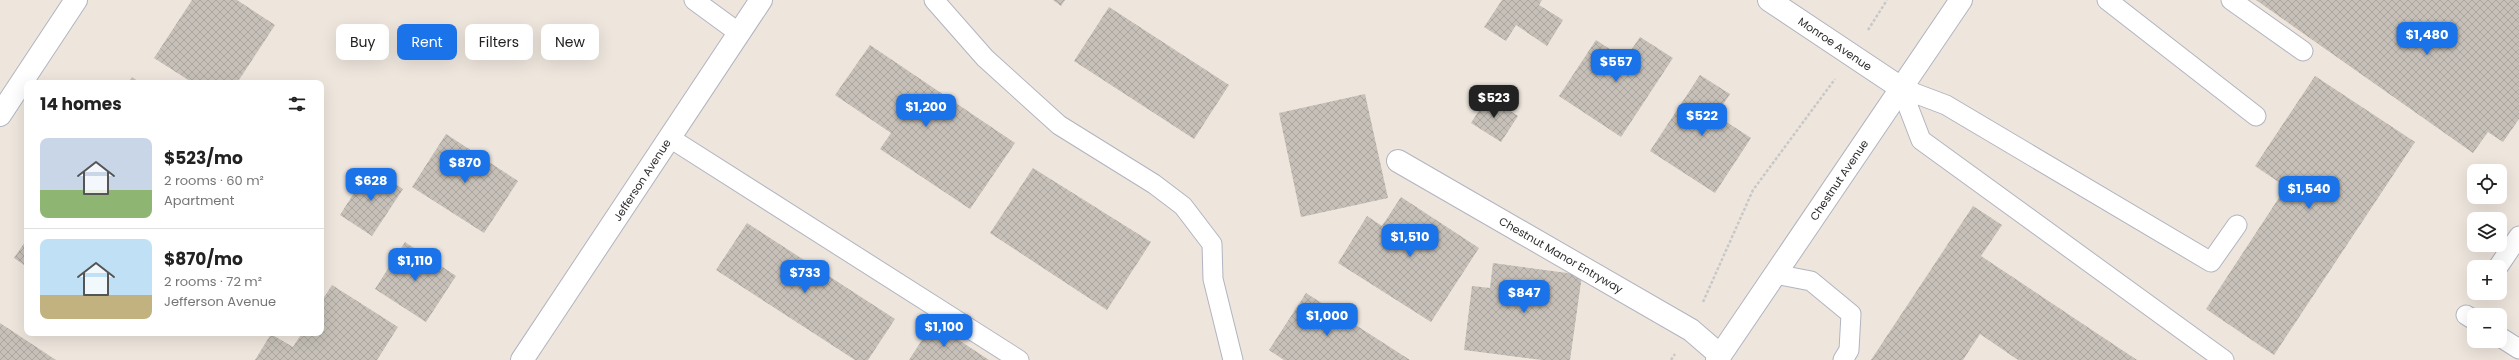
<!DOCTYPE html>
<meta charset="utf-8">
<style>
body{margin:0;font-family:Poppins,sans-serif;background:#f6f6f6;color:#222;height:100vh;display:flex;flex-direction:column;font-size:15px;white-space:nowrap}
*{box-sizing:border-box;margin:0}
p{font-size:13px;color:#767676}
.icon{flex:none;width:22px;height:22px;fill:none;stroke:currentColor;stroke-width:2;stroke-linecap:round;stroke-linejoin:round}
.map{position:relative;flex:1;overflow:hidden}
.panel{position:absolute;left:24px;top:80px;width:300px;height:256px;display:flex;flex-direction:column;background:#fff;border-radius:8px;box-shadow:0 4px 16px #0002}
.panel>*{flex:none}
.guide{position:absolute;left:336px;top:24px;width:380px;height:36px;display:flex;gap:8px}
.fabs{position:absolute;left:2467px;top:164px;display:grid;gap:8px}
.fabs a{display:grid;place-items:center;width:40px;height:40px;border-radius:8px;background:#fff;box-shadow:0 4px 16px #0002;font-size:20px}
.price{position:absolute;translate:-50% -34px;padding:0 9px;border-radius:8px;background:#1a73e8;color:#fff;font-size:13px;line-height:26px;filter:drop-shadow(0 1px 2px #0008)}
.price::after{content:'';position:absolute;left:50%;top:24px;width:12px;height:9px;margin-left:-6px;background:inherit;clip-path:polygon(0 0,100% 0,50% 100%)}
.price.on{background:#222;color:#fff}
ul{padding:0;list-style:none}
li{display:flex;align-items:center;gap:12px;height:100px;padding:0 16px}
li+li{border-top:1px solid #e0e0e0}
li span{display:grid;place-items:center;flex:none;width:112px;height:80px;border-radius:8px;color:#555}
li>.icon{margin-inline-start:auto}
span .icon{width:48px;height:48px;fill:#fffc;stroke-width:1}
li b{font-size:17px}
h2{display:flex;justify-content:space-between;align-items:center;height:48px;padding:0 16px;font-size:17px}
.pill{padding:0 14px;border-radius:8px;background:#fff;box-shadow:0 4px 16px #0002;font-size:14px;line-height:36px}
.pill.on{background:#1a73e8;color:#fff}
.map>svg:first-child{display:block}
.building{fill:url(#building-cross-hatch)}
.lines{fill:none;stroke-linecap:round;stroke-linejoin:round}
.lane-casing{stroke:#b1b4c0;stroke-width:21}
.street-casing{stroke:#b1b4c0;stroke-width:24}
.secondary-casing{stroke:#b1b4c0;stroke-width:24}
.path{stroke:#c8c8c8;stroke-width:2.5;stroke-dasharray:3 2;stroke-linecap:butt}
.lane{stroke:#fff;stroke-width:19}
.street{stroke:#fff;stroke-width:22}
.secondary{stroke:#fff;stroke-width:22}
.labels{text-anchor:middle;dominant-baseline:central;stroke-width:3;stroke-linejoin:round;paint-order:stroke}
.street-label{font-size:11px;fill:#2b2b2b;stroke:#fff}
</style>
<div class="map">
<svg width="2519" height="360" viewBox="0 0 2519 360">
<defs>
<pattern id="building-cross-hatch" width="8" height="8" patternUnits="userSpaceOnUse"><rect width="8" height="8" fill="#c6c0b8"/><path d="M0 0l8 8M0 8l8-8" fill="none" stroke="#aaa59e"/></pattern>
</defs>
<rect width="100%" height="100%" fill="#eee6dd"/>
<path class="building" d="M192 0H237L275 25 237 83H193L154 58Z
M1053 0H1065L1061 6Z
M1502 0H1542L1539 5 1563 20 1547 46 1516 25 1506 41 1484 27Z
M2256 0H2519V119L2503 142 2488 132 2473 153Z
M1109 7 1229 85 1194 139 1074 61Z
M1640 37 1673 58 1621 137 1559 96 1596 40 1625 59Z
M870 45 1015 143 970 209 880 149 891 133 835 95Z
M1700 75 1730 94 1716 115 1751 138 1715 193 1650 151Z
M2315 76 2415 142 2274 355 2206 309 2286 187 2255 166Z
M132 77 140 83H128Z
M1365 94 1388 198 1301 217 1279 113Z
M1488 96 1518 116 1501 142 1471 123Z
M446 134 518 181 484 233 412 187Z
M370 168 403 189 372 236 340 215Z
M1033 168 1151 242 1107 310 990 233Z
M1401 197 1479 248 1431 322 1338 263 1367 216 1382 226Z
M1973 206 2002 225 1981 256 2137 360H2018L1980 334 1963 360H1871Z
M747 223 895 319 868 360H855L716 270Z
M27 239V267L14 258Z
M405 242 456 276 426 322 375 289Z
M1493 263 1582 275 1570 360H1542L1464 350 1472 286 1490 288Z
M332 285 398 327 377 360H255L271 334 293 347 302 333H321V302Z
M1306 293 1410 360H1284L1269 350Z
M0 323 56 360H0Z
M933 323 989 360H909Z"/>
<g class="lines">
<defs>
<path id="lane" d="M694 0 739 33
M934 0 985 58 1059 125 1154 184 1183 206 1212 244 1213 279 1233 360
M2107 0 2256 116
M2231 0 2303 51
M1901 88 1921 140 2224 360
M1901 88 1946 105 2211 262 2237 225
M670 138 1019 360
M2498 267 2519 236
M1775 274 1811 281 1851 314 1849 350 1843 360
M2466 315 2474 320
M2500 337 2519 349"/>
<path id="street" d="M1769 0 1901 88
M0 115 76 0
M1398 161 1691 330 1720 355
M522 360 761 0"/>
<path id="secondary" d="M1717 360 1961 0"/>
</defs>
<use href="#lane" class="lane-casing"/>
<use href="#street" class="street-casing"/>
<use href="#secondary" class="secondary-casing"/>
<path class="path" d="M1868 30 1887 0
M1703 302 1753 190 1835 79
M1671 360 1675 354"/>
<use href="#lane" class="lane"/>
<use href="#street" class="street"/>
<use href="#secondary" class="secondary"/>
</g>
<g class="labels">
<g class="street-label">
<text transform="translate(1835 44) rotate(34)">Monroe Avenue</text>
<text transform="translate(642 180) rotate(-57)">Jefferson Avenue</text>
<text transform="translate(1839 180) rotate(-56)">Chestnut Avenue</text>
<text transform="translate(1561 255) rotate(30)">Chestnut Manor Entryway</text>
</g>
</g>
</svg>
<div class="fabs">
<a><svg class="icon" aria-label="locate" viewBox="0 0 24 24"><circle cx="12" cy="12" r="6"/><path d="M12 2v4M12 18v4M2 12h4M18 12h4"/></svg></a>
<a><svg class="icon" aria-label="layers" viewBox="0 0 24 24"><path d="M12 4l9 5-9 5-9-5zM3 14l9 5 9-5"/></svg></a>
<a>+</a>
<a>−</a>
</div>
<b class="price" style="left:2427px;top:56px">$1,480</b>
<b class="price" style="left:1616px;top:83px">$557</b>
<b class="price on" style="left:1494px;top:119px">$523</b>
<b class="price" style="left:926px;top:128px">$1,200</b>
<b class="price" style="left:1702px;top:137px">$522</b>
<b class="price" style="left:465px;top:184px">$870</b>
<b class="price" style="left:371px;top:202px">$628</b>
<b class="price" style="left:2309px;top:210px">$1,540</b>
<b class="price" style="left:1410px;top:258px">$1,510</b>
<b class="price" style="left:415px;top:282px">$1,110</b>
<b class="price" style="left:805px;top:294px">$733</b>
<b class="price" style="left:1524px;top:314px">$847</b>
<b class="price" style="left:1327px;top:337px">$1,000</b>
<b class="price" style="left:944px;top:348px">$1,100</b>
<div class="guide">
<a class="pill">Buy</a>
<a class="pill on">Rent</a>
<a class="pill">Filters</a>
<a class="pill">New</a>
</div>
<section class="panel">
<h2>14 homes<svg class="icon" aria-label="filters" viewBox="0 0 24 24"><path d="M4 7h16M4 17h16"/><circle cx="9" cy="7" r="2"/><circle cx="15" cy="17" r="2"/></svg></h2>
<ul>
<li><span style="background:linear-gradient(#c9d6e8 65%,#8fb573 0)"><svg class="icon" aria-label="home" viewBox="0 0 24 24"><path d="M3 11l9-7 9 7M6 9v11h12V9"/></svg></span><div><b>$523/mo</b><p>2 rooms · 60 m²</p><p>Apartment</p></div></li>
<li><span style="background:linear-gradient(#bfe0f5 70%,#c2b280 0)"><svg class="icon" aria-label="home" viewBox="0 0 24 24"><path d="M3 11l9-7 9 7M6 9v11h12V9"/></svg></span><div><b>$870/mo</b><p>2 rooms · 72 m²</p><p>Jefferson Avenue</p></div></li>
</ul>
</section>
</div>
